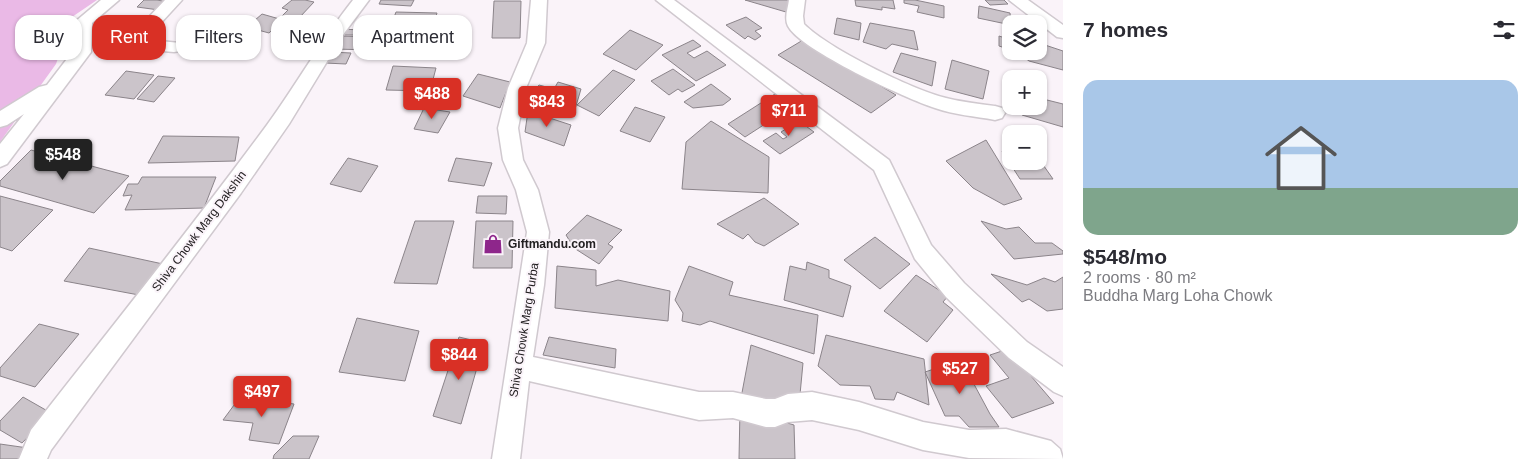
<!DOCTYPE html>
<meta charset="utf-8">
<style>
body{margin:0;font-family:Helvetica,sans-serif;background:#f2f2f3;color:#2b2b33;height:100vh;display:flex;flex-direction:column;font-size:19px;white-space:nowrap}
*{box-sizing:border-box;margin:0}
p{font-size:16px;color:#7c7c81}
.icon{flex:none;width:28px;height:28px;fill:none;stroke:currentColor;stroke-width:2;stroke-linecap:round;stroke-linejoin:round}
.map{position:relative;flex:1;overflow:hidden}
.panel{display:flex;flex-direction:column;background:#fff;width:475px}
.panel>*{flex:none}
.banner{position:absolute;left:15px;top:15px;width:475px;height:45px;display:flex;gap:10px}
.controls{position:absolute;left:1002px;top:15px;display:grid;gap:10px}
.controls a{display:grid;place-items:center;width:45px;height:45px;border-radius:10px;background:#fff;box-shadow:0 1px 4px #0004;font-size:25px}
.price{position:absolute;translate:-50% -42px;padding:0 11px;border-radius:5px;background:#d93025;color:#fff;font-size:16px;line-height:32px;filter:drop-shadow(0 1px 2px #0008)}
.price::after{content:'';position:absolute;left:50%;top:30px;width:15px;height:11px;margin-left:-8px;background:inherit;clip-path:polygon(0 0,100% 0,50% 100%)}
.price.on{background:#222;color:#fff}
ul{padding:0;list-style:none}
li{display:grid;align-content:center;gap:10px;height:265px;padding:0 20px}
li span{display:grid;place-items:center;height:155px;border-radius:15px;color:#555}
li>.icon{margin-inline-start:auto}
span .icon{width:90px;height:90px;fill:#fffc;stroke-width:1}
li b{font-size:21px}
h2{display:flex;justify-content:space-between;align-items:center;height:60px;padding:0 20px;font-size:21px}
.pill{padding:0 18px;border-radius:15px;background:#fff;box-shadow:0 1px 4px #0004;font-size:18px;line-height:45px}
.pill.on{background:#d93025;color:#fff}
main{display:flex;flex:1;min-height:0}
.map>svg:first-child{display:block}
.green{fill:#eab9e6}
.building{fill:#cbc4ca;stroke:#8b848a}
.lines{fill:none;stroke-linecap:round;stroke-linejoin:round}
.street-casing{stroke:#d0c9cf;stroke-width:3}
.street{fill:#fff;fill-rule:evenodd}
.labels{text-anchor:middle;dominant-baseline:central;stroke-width:4;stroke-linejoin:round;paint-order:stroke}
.street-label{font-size:12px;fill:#232022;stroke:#faf3f9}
.poi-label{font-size:12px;font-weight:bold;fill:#232022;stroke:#faf3f9;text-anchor:start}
</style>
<main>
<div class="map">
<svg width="1063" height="459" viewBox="0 0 1063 459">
<rect width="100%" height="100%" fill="#faf3f9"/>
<path class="green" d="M0 0H97L72 17 56 64 0 142Z"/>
<path class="building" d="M144 0H157L168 2 159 10 137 7Z
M292 0H305L314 2 299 18 282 16 288 10 282 8Z
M381 0H414L411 6 379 4Z
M745 0H792L786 12Z
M855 0H893L895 9 882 7V10L856 6Z
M904 0H915L944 6V18L917 12 919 6 904 3Z
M985 0H1004L1008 4 990 5Z
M494 1H521L520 38H492Z
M979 6 1010 13 1011 25 978 18Z
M396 12 437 13 432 29 390 28Z
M262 14 283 20 269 33 247 27Z
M746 17 762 28 755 31 761 36 755 40 748 36 745 39 726 25Z
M837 18 861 23 859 40 834 34Z
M290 21 322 28 304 48 271 40Z
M870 23 914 31 918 50 892 44 886 49 863 42Z
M341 29 361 30 359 35H339Z
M630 30 663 45 636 70 603 54Z
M337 36 379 37 375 50 333 49Z
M999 36 1011 40V50L999 46Z
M693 40 701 46 687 53 694 58 707 51 726 65 696 81 662 55Z
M803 40 896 95 871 113 778 55Z
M1042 44 1063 51V70L1029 61 1016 51H1039Z
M330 52 351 53 346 64 325 63Z
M901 53 936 62 932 86 893 72Z
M952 60 989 71 983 99 945 89Z
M393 66 436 68 430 91 386 90Z
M673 69 695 85 682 92 678 89 669 95 651 81Z
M613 70 635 80 599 116 577 105Z
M126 71 154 75 134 99 105 95Z
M478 74 510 82 500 108 463 96Z
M158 76 175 78 154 102 137 99Z
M558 82 581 89 573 116 530 105 532 93 539 85 554 89Z
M711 84 731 99 723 105 693 108 684 102Z
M775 94 793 106 745 137 728 124Z
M1039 98 1063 104V127L1022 115 1025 106H1039Z
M635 107 665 117 650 142 620 131Z
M424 108 450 112 438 133 414 129Z
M528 111 571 125 564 146 525 132Z
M711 121 769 157 768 193 682 189 686 142Z
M799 121 814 132 780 154 763 141 776 133 783 139 787 137 781 132Z
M163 136 239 137 235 161 148 163Z
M986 140 1022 199 1004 205 973 188 946 161Z
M31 150 129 176 94 213 0 186V181Z
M1002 151 1011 152V161H1039V159L1053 179H1020Z
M348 158 378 166 361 192 330 184Z
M456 158 492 163 484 186 448 181Z
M142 177H216L204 208 125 210 132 195 123 196 128 184H138Z
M0 196 53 210 12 251 0 247Z
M478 196H507L506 214 476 213Z
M764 198 799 224 764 246 755 242 748 234 743 239 717 224Z
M587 215 622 230 608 244 613 247 599 264 574 248 566 235Z
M415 221H454L437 284 394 283Z
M476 221H513L512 268H473Z
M981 221 1006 229 1019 227 1035 243H1052L1063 251V254L1014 259Z
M875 237 910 264 880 289 844 260Z
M89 248 163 264 139 295 64 281Z
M807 262 829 270V278L851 286 843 317 784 300 790 266 806 270Z
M557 266 596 270V286L618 280 670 291 668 321 555 308Z
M689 266 733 282 729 295 818 315 814 354 710 321 700 325 682 321 683 313 675 300Z
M991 274 1027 285 1044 278 1055 282 1063 277V309L1047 311 1029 299 1022 302Z
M916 275 948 296 943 302 953 310 927 342 884 311Z
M357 318 419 331 405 381 339 372Z
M39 324 79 334 35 387 0 376V368Z
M826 335 924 359 929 405 897 392 894 400 875 399 870 386 840 385 818 366Z
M459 337 484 343 461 424 433 416Z
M549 337 616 349 615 368 543 355Z
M751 345 803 363 799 405 741 398Z
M1008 349 1054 403 1012 418 986 386 1009 378 990 355Z
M961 360 990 414 999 427H969L959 416H945L925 372Z
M23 397 51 413 22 443 0 430V421Z
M240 397 294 404 279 444 249 440 253 423 223 420Z
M740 409 794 425 795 459H739Z
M293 436H319L309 459H273L274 455Z
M0 444 35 449 29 459H0Z"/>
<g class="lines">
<defs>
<path id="street" d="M101 0H119L92 23 91 52 7 164 0 167V144L24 114 7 125 0 127V111L39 87 47 85 73 51 76 21Z
M165 0H182L148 37 150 40 180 43 183 47 180 51 174 52 139 49 130 37Z
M353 0H369L345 32 289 124 241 193 51 450 47 459H19L31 430C110 329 191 228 267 125 297 84 321 40 353 0Z
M531 0H547L545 43 526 88 518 128 523 160 538 190 549 232 544 285 533 357 699 392H733L766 399H775L788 394 812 392 859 402 923 422 969 430 1006 429 1051 441 1060 449 1063 459 969 458 923 450 859 430 812 420 788 422 775 427H766L733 418 699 420 529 381 520 459H492L527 232 516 190 503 160 498 128 508 88 527 43Z
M656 0H674L889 160 931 245 964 283 1027 342 1063 367V396L1054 392 1009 358 946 297 915 259 874 170Z
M789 0H805L803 16 804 24C829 49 911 89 946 98 962 102 979 104 995 106L1002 108 1005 113 1002 118 995 120C975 116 954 115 935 108 907 99 800 50 788 26 784 18 788 8 789 0Z
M1009 0H1028L1063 25V38L1057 37Z"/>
</defs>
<use href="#street" class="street-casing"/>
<use href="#street" class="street"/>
</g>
<defs>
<symbol id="shop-bare" viewBox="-9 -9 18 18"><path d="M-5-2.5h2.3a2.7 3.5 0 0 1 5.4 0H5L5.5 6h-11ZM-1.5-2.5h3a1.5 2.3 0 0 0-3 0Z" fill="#8e268b" stroke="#faf3f9" stroke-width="2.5" paint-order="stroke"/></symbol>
</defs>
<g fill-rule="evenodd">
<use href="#shop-bare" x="479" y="230" width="28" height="28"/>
</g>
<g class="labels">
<g class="street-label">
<text transform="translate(199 231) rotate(-53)">Shiva Chowk Marg Dakshin</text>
<text transform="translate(524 330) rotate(-81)">Shiva Chowk Marg Purba</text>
</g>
<g class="poi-label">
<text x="508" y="244">Giftmandu.com</text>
</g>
</g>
</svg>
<div class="controls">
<a><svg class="icon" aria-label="layers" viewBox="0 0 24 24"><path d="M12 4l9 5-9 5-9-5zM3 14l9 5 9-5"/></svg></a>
<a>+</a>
<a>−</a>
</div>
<b class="price" style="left:432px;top:120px">$488</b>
<b class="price" style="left:547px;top:128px">$843</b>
<b class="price" style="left:789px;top:137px">$711</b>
<b class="price on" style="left:63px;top:181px">$548</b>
<b class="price" style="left:459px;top:381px">$844</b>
<b class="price" style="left:960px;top:395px">$527</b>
<b class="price" style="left:262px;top:418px">$497</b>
<div class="banner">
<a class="pill">Buy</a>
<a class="pill on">Rent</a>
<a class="pill">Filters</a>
<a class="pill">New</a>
<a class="pill">Apartment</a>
</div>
</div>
<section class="panel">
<h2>7 homes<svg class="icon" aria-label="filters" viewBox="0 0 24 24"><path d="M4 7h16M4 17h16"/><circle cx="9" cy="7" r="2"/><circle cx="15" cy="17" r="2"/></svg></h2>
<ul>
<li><span style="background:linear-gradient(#a9c7e8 70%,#7fa58c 0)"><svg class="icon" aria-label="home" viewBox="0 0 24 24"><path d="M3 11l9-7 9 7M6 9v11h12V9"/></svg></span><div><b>$548/mo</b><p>2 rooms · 80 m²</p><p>Buddha Marg Loha Chowk</p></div></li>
</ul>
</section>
</main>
